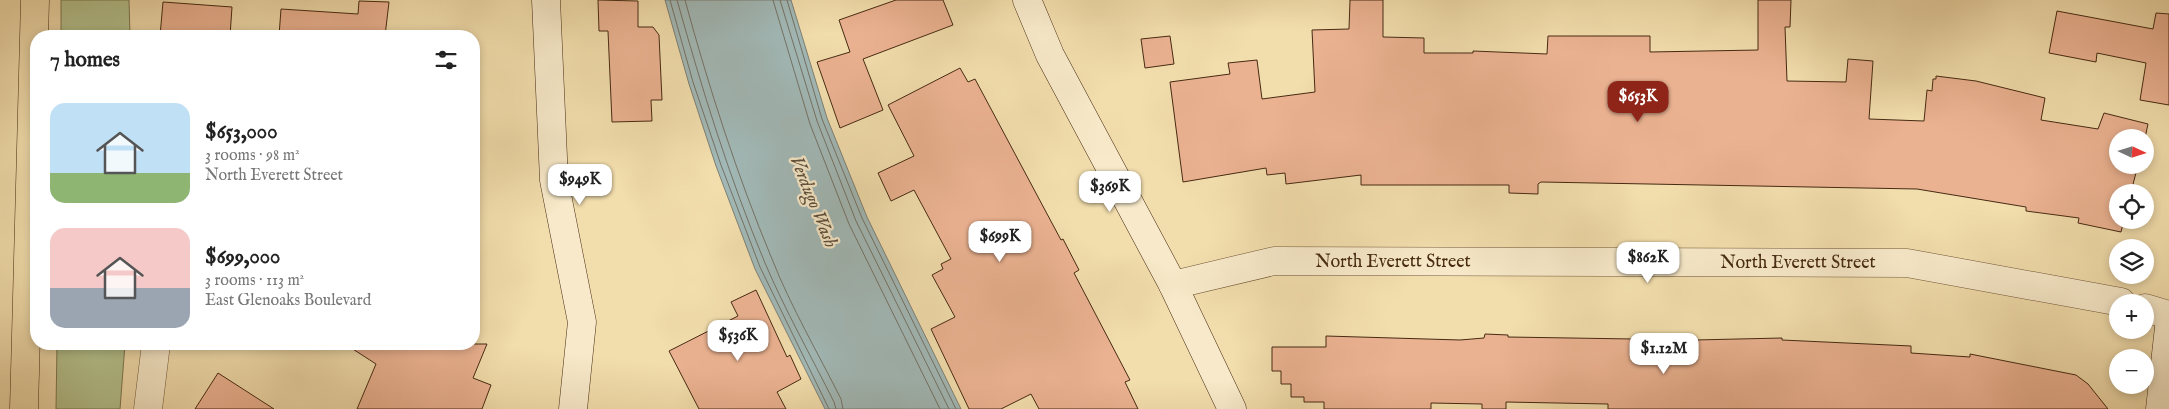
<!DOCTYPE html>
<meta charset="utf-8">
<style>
body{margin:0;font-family:"IM FELL English",serif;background:#f2f2f2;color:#222;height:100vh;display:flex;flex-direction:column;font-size:19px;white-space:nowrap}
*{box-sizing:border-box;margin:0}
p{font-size:16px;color:#767676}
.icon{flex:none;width:28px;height:28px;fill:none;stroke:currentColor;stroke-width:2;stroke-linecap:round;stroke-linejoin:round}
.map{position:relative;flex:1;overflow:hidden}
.drawer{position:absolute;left:30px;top:30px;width:450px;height:320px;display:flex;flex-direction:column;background:#fff;border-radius:20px;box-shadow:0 2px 8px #0003}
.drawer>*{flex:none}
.needle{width:32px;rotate:94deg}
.fabs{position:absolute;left:2109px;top:129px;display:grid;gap:10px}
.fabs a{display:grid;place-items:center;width:45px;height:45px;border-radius:50%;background:#fff;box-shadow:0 2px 8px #0003;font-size:25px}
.price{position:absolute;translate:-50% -42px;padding:0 11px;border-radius:10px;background:#fff;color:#222;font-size:16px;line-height:32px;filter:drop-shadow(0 1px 2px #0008)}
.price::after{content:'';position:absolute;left:50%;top:30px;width:15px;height:11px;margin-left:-8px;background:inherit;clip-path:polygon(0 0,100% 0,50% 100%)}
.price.active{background:#8f2418;color:#fff}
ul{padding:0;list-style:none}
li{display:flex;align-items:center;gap:15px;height:125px;padding:0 20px}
li span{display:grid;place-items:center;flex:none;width:140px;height:100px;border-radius:15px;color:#555}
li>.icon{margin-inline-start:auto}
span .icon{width:60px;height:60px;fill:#fffc;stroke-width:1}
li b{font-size:21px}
h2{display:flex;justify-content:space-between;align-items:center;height:60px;padding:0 20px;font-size:21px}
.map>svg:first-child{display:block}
.green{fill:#b4c28e;stroke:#7d7650}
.water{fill:#a1b8b6;stroke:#7d7f74}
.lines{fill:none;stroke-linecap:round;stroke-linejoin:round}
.shore{stroke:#747164;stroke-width:1}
.building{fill:#ebb291;stroke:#462a12}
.street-casing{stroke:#715738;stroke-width:29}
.secondary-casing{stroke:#462a12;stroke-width:29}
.highway-casing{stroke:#462a12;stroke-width:29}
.street{stroke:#f7e9c9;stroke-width:28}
.secondary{stroke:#f7e9c9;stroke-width:28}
.highway{stroke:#f2ddac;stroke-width:28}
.labels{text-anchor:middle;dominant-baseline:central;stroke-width:4.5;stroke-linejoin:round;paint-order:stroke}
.street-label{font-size:18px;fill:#462a12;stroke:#f7e9c9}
.water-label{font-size:19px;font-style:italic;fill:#5d4e3b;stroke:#f7e9c9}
</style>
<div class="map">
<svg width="2169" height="409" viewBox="0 0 2169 409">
<rect width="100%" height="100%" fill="#f2ddac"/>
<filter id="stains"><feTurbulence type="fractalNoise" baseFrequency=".004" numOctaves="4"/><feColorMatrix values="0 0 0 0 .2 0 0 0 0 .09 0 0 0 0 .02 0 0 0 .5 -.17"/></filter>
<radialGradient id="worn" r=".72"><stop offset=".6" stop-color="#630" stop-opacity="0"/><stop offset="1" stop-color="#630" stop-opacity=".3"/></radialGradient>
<path class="green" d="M61 0H129L130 36H61Z
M57 344H125L120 409H56Z"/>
<path class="water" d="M665 0H791L827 118 867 217 961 409H825L755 269 716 166 689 84Z"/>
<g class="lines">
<path class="shore" d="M670 0 693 82 721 165 760 267 829 409
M677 0C702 89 729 177 765 263 785 310 811 356 834 402L836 409
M685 0C709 88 737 175 772 259 791 307 818 353 841 399L843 409
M773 0 810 124 849 224 940 409
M780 0 817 121 856 221 949 409
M787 0 822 119 862 218 956 409"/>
</g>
<path class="building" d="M598 0 638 1V27H653L659 35 662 100H651L652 121 612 122 608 31H599Z
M896 0H943L953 25 863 59 883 110 840 128 817 62 850 52 839 20Z
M1350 0H1383V37L1424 38V53H1473V51L1547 54 1548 36H1650V52L1758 50V0H1791L1790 27H1785L1787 81 1846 82 1848 59 1873 61 1869 119 1924 121 1927 90 1932 91 1933 79H1936V76L1976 81 2045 98 2041 120 2098 129 2104 113 2148 124 2145 138H2118V165H2138L2131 192H2118V220H2124L2121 232 2078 223 2079 218 2026 211V207L1917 189 1541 182 1538 184V194L1509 193V185H1361V175L1286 184 1285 173 1267 175 1266 168 1183 182 1170 82 1230 74 1228 63 1257 60 1262 99 1315 92 1312 30 1349 29Z
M359 1 389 2 385 36H279L281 9 358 14Z
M163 2 232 7 230 36H160Z
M2057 11 2153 29 2156 13 2169 14V105L2140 100 2146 63 2097 53 2096 62 2049 53Z
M1170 36 1174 64 1145 68 1141 39Z
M960 68 968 82 975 79 1061 240 1063 239 1079 270 1074 273 1130 380 1125 382 1138 409H1039L1031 394 1001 409H969L931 329 955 317 932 275 943 269 941 264 951 259 914 190 891 201 878 173 914 156 888 105Z
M756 290 787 357 790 355 801 379 777 392 786 409H699L669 351 738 316 731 302Z
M1485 334 1508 335V337L1695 340 1782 338V340L1911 346V353L1970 357V354L2076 375 2088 384 2108 409H1608V404L1506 402V409H1482V404L1431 403V409H1324V402H1304V397H1291V384H1281V371H1272V347H1326V336L1460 340 1484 338Z
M345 344H487L473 378 491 385 482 409H357L376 364Z
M218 373 274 409H195Z"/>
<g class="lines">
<defs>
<path id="street" d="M1173 285 1274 261 1907 263 2121 302
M2145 308 2169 315
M148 409 156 344"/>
<path id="secondary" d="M546 0 554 180 582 322 573 409
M1027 0 1050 55 1173 285 1232 409
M2160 409 2169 327"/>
<path id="highway" d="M24 409 35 0"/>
</defs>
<use href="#street" class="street-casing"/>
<use href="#secondary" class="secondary-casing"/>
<use href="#highway" class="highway-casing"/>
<use href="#street" class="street"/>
<use href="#secondary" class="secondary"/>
<use href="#highway" class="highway"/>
</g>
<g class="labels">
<g class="street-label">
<text x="1393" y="262">North Everett Street</text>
<text x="1798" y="263">North Everett Street</text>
</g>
<g class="water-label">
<text transform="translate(813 202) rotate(68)">Verdugo Wash</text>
</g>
</g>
<rect width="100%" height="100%" filter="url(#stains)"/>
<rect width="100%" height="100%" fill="url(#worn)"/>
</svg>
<div class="fabs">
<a><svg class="needle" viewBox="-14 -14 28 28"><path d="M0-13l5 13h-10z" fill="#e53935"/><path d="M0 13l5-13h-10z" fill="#767676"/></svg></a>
<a><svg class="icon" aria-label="locate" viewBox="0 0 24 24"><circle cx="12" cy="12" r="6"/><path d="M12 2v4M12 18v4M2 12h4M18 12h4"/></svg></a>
<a><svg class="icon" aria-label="layers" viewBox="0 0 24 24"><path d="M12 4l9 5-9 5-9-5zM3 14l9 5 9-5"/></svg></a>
<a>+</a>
<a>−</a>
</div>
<b class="price active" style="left:1638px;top:123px">$653K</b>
<b class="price" style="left:580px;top:206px">$949K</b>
<b class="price" style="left:1110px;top:213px">$369K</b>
<b class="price" style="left:1000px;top:263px">$699K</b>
<b class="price" style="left:1648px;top:284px">$862K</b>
<b class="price" style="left:738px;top:362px">$536K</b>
<b class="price" style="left:1664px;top:375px">$1.12M</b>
<section class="drawer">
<h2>7 homes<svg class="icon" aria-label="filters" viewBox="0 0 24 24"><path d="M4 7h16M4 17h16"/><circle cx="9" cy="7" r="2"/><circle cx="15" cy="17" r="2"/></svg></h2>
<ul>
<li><span style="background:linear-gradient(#bfe0f5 70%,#8fb573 0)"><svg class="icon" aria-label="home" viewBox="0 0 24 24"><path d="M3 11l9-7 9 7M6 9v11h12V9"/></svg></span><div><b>$653,000</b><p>3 rooms · 98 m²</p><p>North Everett Street</p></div></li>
<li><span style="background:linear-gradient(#f6c9c9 60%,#9aa5b1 0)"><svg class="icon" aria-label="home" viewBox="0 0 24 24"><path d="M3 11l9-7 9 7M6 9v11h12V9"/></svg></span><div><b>$699,000</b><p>3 rooms · 113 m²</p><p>East Glenoaks Boulevard</p></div></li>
</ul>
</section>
</div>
